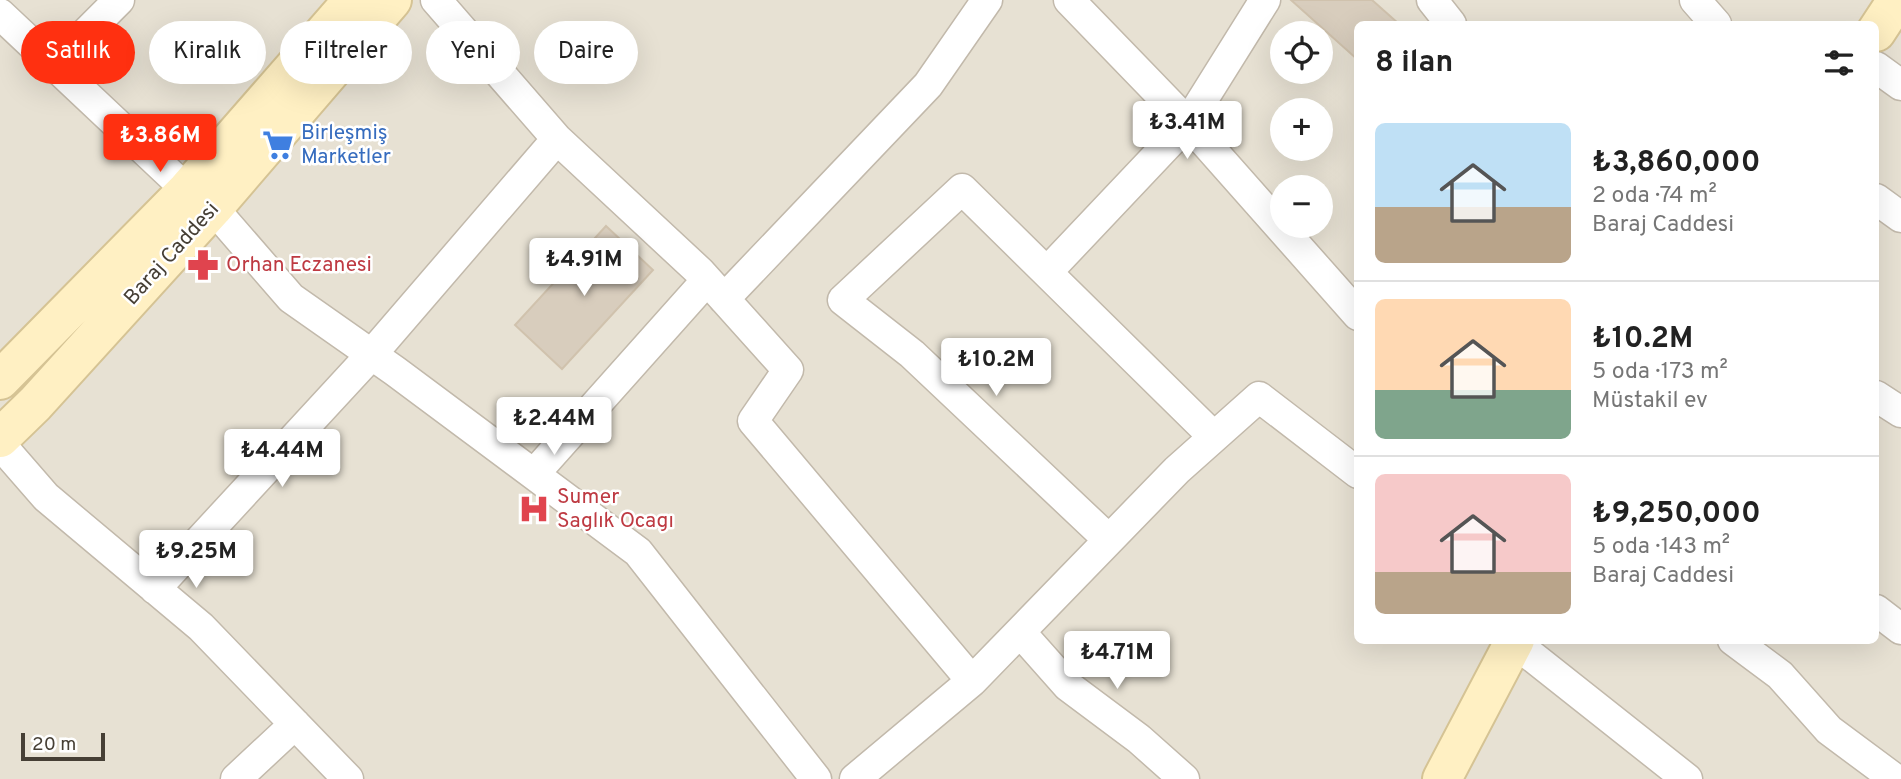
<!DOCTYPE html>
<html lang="tr">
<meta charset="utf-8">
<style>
body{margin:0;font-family:Overpass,sans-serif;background:#f6f6f6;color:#222;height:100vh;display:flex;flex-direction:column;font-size:26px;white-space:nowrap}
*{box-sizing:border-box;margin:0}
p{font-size:23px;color:#767676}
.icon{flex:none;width:38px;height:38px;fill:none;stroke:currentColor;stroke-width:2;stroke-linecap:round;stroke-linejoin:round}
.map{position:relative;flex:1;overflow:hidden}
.panel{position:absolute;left:1354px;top:21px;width:525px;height:623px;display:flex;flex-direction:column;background:#fff;border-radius:10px;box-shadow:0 7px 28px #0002}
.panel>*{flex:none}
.banner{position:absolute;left:21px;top:21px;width:665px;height:63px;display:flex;gap:14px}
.buttons{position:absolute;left:1270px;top:21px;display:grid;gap:14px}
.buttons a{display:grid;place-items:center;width:63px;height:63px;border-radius:50%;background:#fff;box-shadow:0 7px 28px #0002;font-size:35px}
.scale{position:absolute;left:21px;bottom:18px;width:84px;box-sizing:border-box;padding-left:7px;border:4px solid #463f35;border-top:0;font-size:19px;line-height:24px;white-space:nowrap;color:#463f35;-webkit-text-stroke:5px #fff;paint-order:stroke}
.price{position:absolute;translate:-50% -60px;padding:0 16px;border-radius:7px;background:#fff;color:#222;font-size:23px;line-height:46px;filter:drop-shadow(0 2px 4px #0008)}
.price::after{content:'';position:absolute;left:50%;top:42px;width:21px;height:16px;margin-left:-10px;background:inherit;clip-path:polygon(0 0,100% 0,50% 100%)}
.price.current{background:#ff3010;color:#fff}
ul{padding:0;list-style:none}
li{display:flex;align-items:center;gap:21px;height:175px;padding:0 21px}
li+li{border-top:2px solid #e0e0e0}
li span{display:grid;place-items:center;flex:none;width:196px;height:140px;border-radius:10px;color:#555}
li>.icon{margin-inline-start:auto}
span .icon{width:84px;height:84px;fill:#fffc;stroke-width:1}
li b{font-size:30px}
h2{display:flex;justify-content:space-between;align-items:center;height:84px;padding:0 21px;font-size:30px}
.pill{padding:0 24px;border-radius:32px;background:#fff;box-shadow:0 7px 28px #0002;font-size:24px;line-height:63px}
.pill.current{background:#ff3010;color:#fff}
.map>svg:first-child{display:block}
.residential{fill:#e7e1d3;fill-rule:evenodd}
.building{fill:#d8cdbd;stroke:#d0c2ad;stroke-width:2}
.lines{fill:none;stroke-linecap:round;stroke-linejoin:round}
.minor-casing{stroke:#c2b9ab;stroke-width:33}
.secondary-casing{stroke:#d5c394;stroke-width:42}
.minor{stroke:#fff;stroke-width:30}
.secondary{stroke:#fff0c3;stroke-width:38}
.labels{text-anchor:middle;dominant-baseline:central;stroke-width:5;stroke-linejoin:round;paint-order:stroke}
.shop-label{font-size:21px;fill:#366cbe;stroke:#fff;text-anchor:start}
.street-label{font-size:21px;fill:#463f35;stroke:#fff}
.health-label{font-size:21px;fill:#be3a42;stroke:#fff;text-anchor:start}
</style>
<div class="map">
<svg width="1901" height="779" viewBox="0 0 1901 779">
<rect width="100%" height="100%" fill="#f3efe5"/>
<path class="residential" d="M0 0H1901V779H0ZM1358 24H1876V640H1358ZM1283 33H1321V72H1283ZM1283 110H1321V149H1283ZM1283 187H1321V226H1283Z"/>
<path class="building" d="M1291 0H1372L1399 24H1358V60Z
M606 226 653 270 562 369 515 325Z"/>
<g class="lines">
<defs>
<path id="minor" d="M436 0 557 139 700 272 788 370 753 421 972 681
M1069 0 1188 123 1358 315
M1432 0 1451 24
M1695 0 1716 24
M0 14 187 190
M53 66 119 0
M1876 67 1901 85
M1876 199 1901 217
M213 208 291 298 395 371 638 552 816 779
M1047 272 1188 123 1265 0
M724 299 928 85 987 0
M1876 396 1901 412
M0 444 46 497 201 627 348 779
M534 474 707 280
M1109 540 912 354 843 300 962 189 1214 437
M155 589 371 355 557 139
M1876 610 1901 629
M1020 632 1068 686 1139 739 1184 779
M1733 640 1780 675 1829 730 1895 779
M1514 642 1687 779
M236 779 295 724
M855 779 972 681 1177 470 1259 397 1358 473"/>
<path id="secondary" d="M1876 32 1897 0
M0 380 187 190 353 0
M0 438 35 404 213 208 392 0
M1442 779 1515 640"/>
</defs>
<use href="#minor" class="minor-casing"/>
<use href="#secondary" class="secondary-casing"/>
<use href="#minor" class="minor"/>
<use href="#secondary" class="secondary"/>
</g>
<defs>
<symbol id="supermarket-bare" viewBox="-9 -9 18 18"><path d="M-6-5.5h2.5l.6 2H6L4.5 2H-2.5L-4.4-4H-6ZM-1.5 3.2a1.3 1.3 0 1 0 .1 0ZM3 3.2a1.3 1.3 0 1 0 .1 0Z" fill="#3f7fe0" stroke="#fff" stroke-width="2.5" paint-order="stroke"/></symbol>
<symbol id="pharmacy-bare" viewBox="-9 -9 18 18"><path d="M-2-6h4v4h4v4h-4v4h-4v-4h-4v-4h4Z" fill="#e0444e" stroke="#fff" stroke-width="2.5" paint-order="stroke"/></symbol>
<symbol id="hospital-bare" viewBox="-9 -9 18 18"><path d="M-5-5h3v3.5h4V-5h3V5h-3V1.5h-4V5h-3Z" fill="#e0444e" stroke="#fff" stroke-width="2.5" paint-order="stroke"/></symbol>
</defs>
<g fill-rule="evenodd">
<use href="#supermarket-bare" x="256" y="123" width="44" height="44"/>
<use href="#pharmacy-bare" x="181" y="243" width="44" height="44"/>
<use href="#hospital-bare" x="512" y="487" width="44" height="44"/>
</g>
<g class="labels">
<g class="shop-label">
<text x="301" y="133">Birleşmiş<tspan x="301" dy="24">Marketler</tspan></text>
</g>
<g class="street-label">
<text transform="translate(172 254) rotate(-48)">Baraj Caddesi</text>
</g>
<g class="health-label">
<text x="226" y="265">Orhan Eczanesi</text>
<text x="557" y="497">Sumer<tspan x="557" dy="24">Saglık Ocagı</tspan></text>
</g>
</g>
</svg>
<div class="buttons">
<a><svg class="icon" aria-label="locate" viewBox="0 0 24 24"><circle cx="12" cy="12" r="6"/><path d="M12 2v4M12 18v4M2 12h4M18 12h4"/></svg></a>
<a>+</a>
<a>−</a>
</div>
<div class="scale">20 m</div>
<b class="price" style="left:1187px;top:161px">₺3.41M</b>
<b class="price current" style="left:160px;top:174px">₺3.86M</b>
<b class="price" style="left:584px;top:298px">₺4.91M</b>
<b class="price" style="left:996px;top:398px">₺10.2M</b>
<b class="price" style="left:554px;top:457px">₺2.44M</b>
<b class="price" style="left:282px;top:489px">₺4.44M</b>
<b class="price" style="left:196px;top:590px">₺9.25M</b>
<b class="price" style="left:1117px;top:691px">₺4.71M</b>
<div class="banner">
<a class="pill current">Satılık</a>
<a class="pill">Kiralık</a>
<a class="pill">Filtreler</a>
<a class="pill">Yeni</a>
<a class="pill">Daire</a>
</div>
<section class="panel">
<h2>8 ilan<svg class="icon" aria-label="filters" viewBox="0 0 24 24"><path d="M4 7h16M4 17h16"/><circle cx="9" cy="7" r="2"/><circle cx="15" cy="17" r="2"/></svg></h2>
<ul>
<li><span style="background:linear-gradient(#bfe0f5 60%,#b9a48a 0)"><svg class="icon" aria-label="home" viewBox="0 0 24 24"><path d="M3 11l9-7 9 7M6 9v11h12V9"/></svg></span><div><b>₺3,860,000</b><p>2 oda · 74 m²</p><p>Baraj Caddesi</p></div></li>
<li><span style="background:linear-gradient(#ffd9b3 65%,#7fa58c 0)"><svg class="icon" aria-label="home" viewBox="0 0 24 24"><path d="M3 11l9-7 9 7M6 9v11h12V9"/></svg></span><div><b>₺10.2M</b><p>5 oda · 173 m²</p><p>Müstakil ev</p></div></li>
<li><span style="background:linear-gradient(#f6c9c9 70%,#b9a48a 0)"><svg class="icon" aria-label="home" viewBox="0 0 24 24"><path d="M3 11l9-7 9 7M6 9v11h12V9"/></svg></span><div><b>₺9,250,000</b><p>5 oda · 143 m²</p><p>Baraj Caddesi</p></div></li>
</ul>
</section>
</div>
